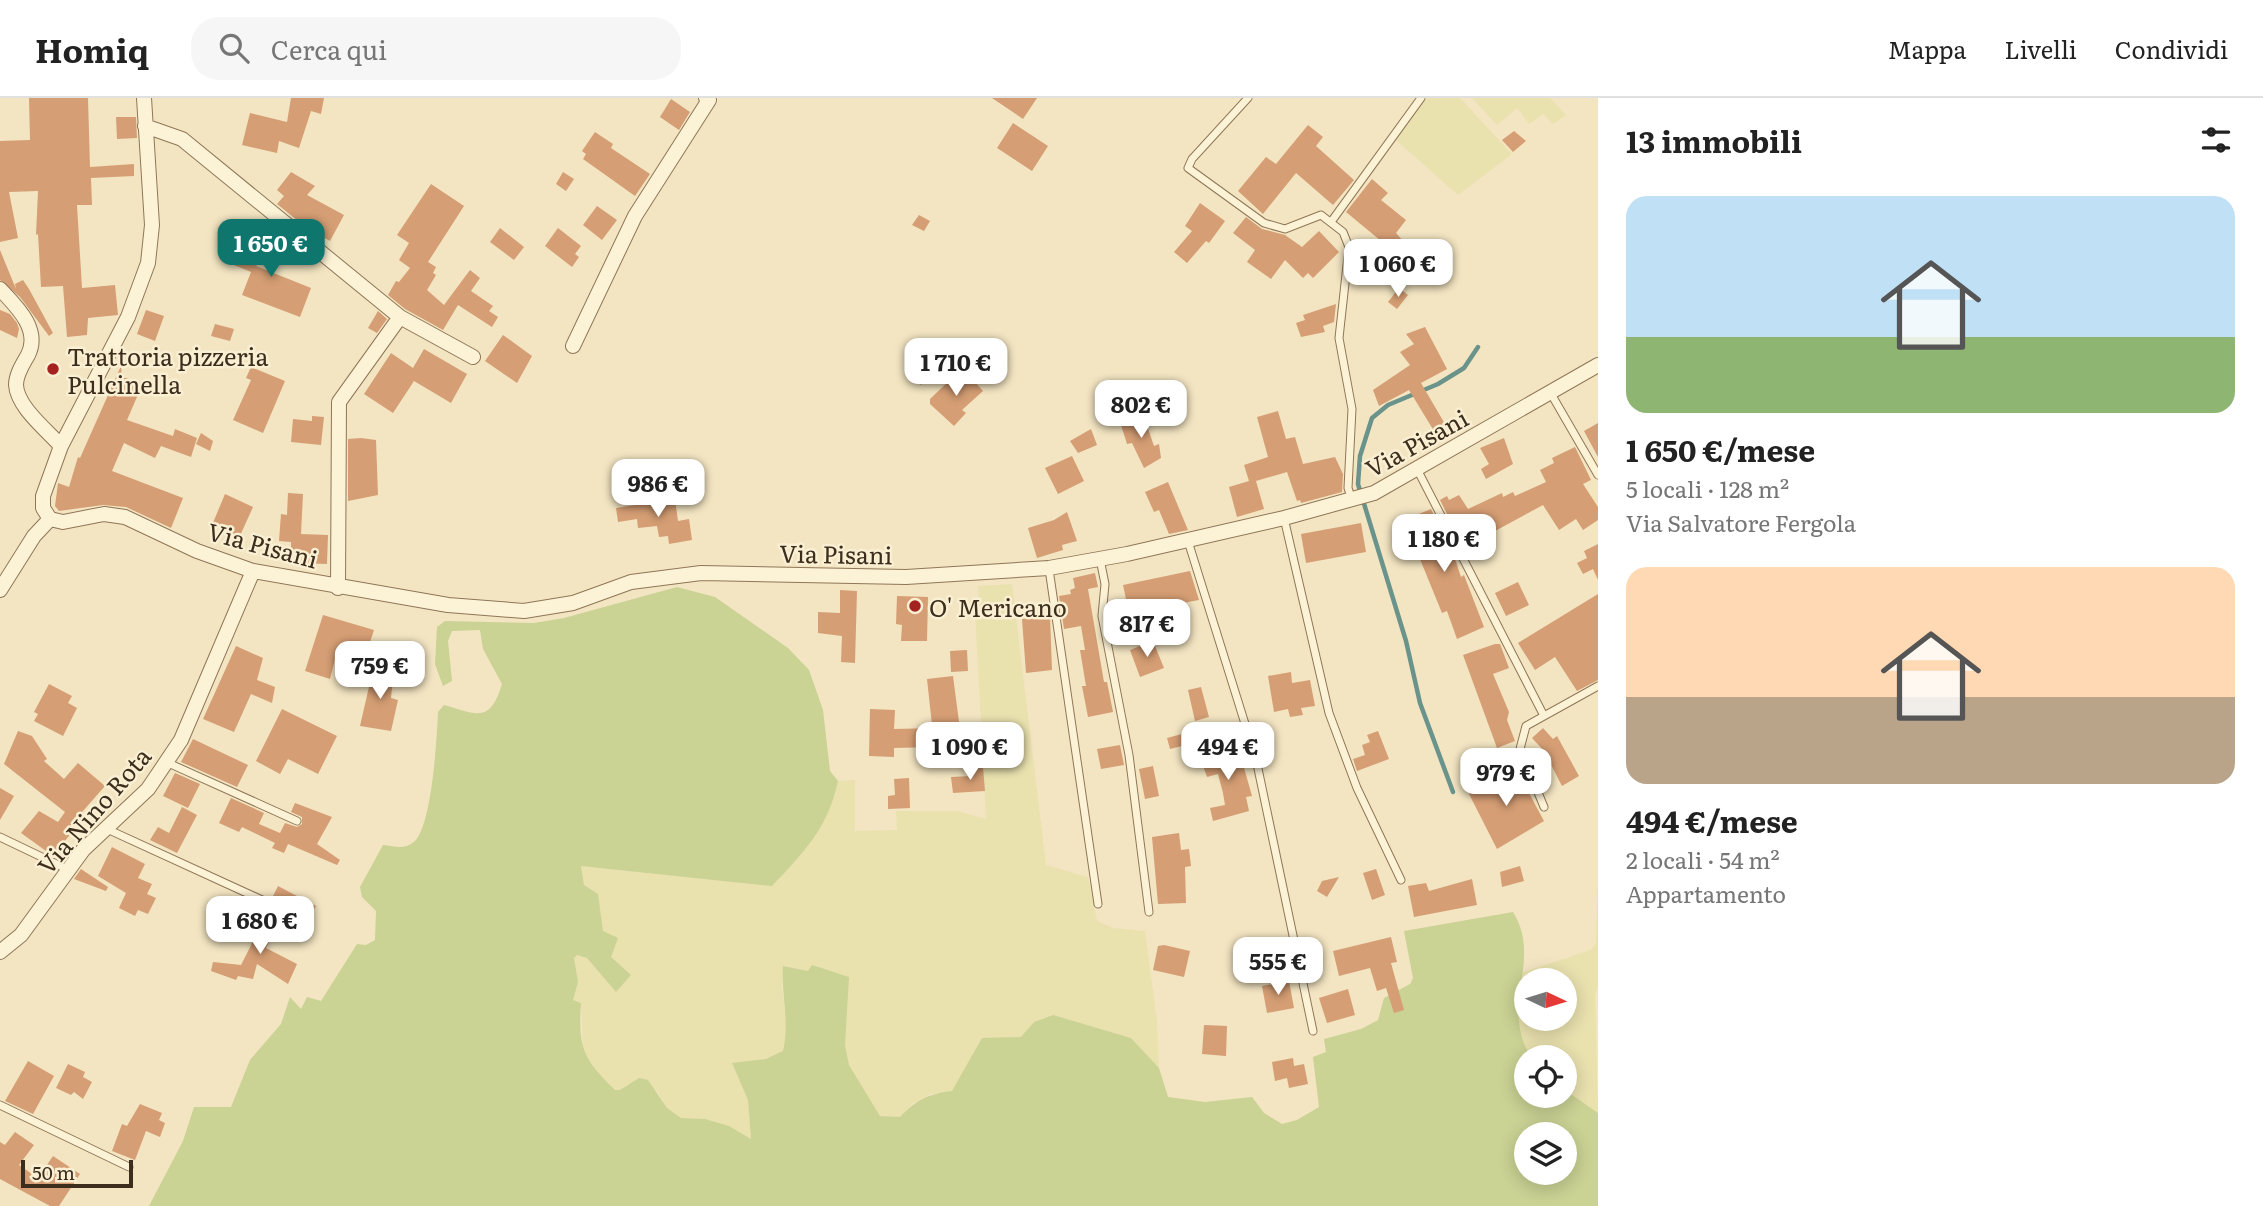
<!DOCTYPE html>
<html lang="it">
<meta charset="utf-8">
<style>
body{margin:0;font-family:Literata,serif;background:#f6f6f6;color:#222;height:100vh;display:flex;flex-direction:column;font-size:26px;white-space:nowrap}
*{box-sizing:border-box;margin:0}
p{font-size:23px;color:#767676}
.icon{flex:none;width:38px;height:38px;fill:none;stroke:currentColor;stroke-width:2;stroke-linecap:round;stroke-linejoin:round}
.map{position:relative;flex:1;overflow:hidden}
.sheet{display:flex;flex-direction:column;background:#fff;width:665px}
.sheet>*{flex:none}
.needle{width:46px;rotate:94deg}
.buttons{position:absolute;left:1514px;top:870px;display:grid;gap:14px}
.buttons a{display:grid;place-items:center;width:63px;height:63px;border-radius:50%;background:#fff;box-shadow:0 4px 18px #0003;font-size:35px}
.scale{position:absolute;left:21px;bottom:18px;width:112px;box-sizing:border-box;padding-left:7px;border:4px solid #3d2d1d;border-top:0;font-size:19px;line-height:24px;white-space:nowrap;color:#3d2d1d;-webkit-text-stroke:5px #f9efd2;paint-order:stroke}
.price{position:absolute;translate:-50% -60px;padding:0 16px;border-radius:14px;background:#fff;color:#222;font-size:23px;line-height:46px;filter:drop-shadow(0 2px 4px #0008)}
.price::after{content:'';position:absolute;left:50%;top:42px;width:21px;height:16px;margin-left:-10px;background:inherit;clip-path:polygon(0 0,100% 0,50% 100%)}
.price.on{background:#0f766e;color:#fff}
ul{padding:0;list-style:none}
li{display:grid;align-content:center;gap:14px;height:371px;padding:0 28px}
li span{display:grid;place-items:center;height:217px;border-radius:21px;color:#555}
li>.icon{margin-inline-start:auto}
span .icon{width:126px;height:126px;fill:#fffc;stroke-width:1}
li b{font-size:30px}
h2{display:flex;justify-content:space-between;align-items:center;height:84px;padding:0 28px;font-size:30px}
header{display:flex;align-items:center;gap:42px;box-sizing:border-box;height:98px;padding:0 35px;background:#fff;border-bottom:2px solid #e0e0e0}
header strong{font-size:33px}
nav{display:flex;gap:38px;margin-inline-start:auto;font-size:24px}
.search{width:490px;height:63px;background:#f6f6f6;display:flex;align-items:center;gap:18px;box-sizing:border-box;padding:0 24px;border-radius:28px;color:#767676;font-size:26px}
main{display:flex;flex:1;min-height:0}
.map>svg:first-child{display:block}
.farmland{fill:#e9e1ae;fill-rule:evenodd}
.green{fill:#cad294;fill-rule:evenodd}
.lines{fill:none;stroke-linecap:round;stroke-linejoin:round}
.stream{stroke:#6a948b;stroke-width:4.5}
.building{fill:#d59e74}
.lane-casing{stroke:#8f7657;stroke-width:9}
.street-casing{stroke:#8f7657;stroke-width:16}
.lane{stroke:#fcf2d6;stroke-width:7}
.street{stroke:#fcf2d6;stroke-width:14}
.poi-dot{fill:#a42220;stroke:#f9efd2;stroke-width:2.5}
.labels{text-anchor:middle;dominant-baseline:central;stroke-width:5;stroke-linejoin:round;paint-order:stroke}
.poi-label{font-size:24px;fill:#3d2d1d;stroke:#f9efd2;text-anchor:start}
.street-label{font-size:24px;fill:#3d2d1d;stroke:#f9efd2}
</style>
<header>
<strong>Homiq</strong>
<div class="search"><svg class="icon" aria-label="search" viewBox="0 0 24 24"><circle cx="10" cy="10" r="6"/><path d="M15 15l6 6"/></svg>Cerca qui</div>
<nav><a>Mappa</a><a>Livelli</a><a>Condividi</a></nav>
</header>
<main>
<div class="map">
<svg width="1598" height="1108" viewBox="0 0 1598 1108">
<rect width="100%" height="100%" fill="#f3e5c2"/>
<path class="farmland" d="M1427 0H1460L1512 56 1458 97 1396 42Z
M1472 0H1550L1566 17 1553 26 1543 16 1529 26 1517 10 1497 27Z
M1012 486 1046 767 1088 779 1097 823 1113 830 1145 833 1157 923 1159 970 1131 940 1052 917 1034 924 1021 939 982 941 952 994 931 996 913 1005 900 1019 880 1018 849 967 845 947 808 873 784 868 782 888 787 934 783 953 766 961 732 966 748 1002 751 1041 705 1021 681 1020 667 1010 657 993 628 986 620 993 615 992 590 968 583 953 581 905 572 902 578 884 574 860 577 857 587 860 616 893 611 859 600 827 598 796 584 787 581 768 635 773 834 699 838 683 855 682V733L897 732 896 713H957L986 721 975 513 979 512 978 488Z
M1598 780V889L1595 897 1598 1015 1565 992 1564 959H1531L1520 940 1517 921 1523 874 1591 852 1596 845ZM1526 882H1564V920H1526Z"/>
<path class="green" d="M677 489 715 499 788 550 809 572 823 612 830 673 838 683C828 730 804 754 772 788L581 768 584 787 598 796 603 833 618 840 611 859 631 877 616 894 587 860 577 857 574 860 578 884 573 902 581 905C578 950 583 961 615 992H620L639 980 648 982 667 1010 681 1020 705 1021 729 1028 751 1041 748 1002 732 965 766 961 783 953C790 924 781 897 783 868L808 873 812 867 849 879 845 947 849 967 880 1018 900 1019C916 1002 928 996 952 993L982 940 1021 939 1034 924 1053 917 1131 940 1159 970 1168 999 1205 1004 1252 999 1264 1015 1282 1026 1297 1022 1319 1009 1313 959 1326 954 1324 941 1361 931 1378 922 1384 900 1410 886 1413 880 1404 833 1513 814C1543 862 1499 909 1531 959H1526V998H1564L1565 992 1598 1015V1108H149L183 1043 194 1009H231L250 962 281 926 290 899 301 911 307 899 321 903 357 846 366 847 375 842 376 813 362 799 360 789 383 747C394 748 405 752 414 744 432 729 437 639 438 614L444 607C478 617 490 625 502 586L483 551 480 532 452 533 448 543 452 583 443 588 435 566 437 529 445 523 534 525 564 520ZM1526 1036H1564V1074H1526Z"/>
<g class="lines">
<path class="stream" d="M1453 694 1420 605 1406 543 1358 386 1360 358 1372 320 1388 307 1438 286 1464 270 1478 249"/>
</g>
<path class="building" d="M29 0H88L90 69 134 66V78L91 80 92 107H77L82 190 115 187 118 217 88 220 87 237 67 239 63 188 41 189 38 136 36 137 38 93 9 94 18 140 0 144V43L30 42Z
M291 0H324L321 16 311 13 299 50 279 43 277 55 242 47 250 15 287 24Z
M992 0H1037L1023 21Z
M671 1 690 14 679 32 660 19Z
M116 19H136L137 40 117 41Z
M1013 25 1048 48 1032 73 997 50Z
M1308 27 1323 39 1316 48 1354 82 1333 107 1296 75 1263 116 1238 93 1266 59 1276 66Z
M1514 33 1526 43 1513 54 1502 42Z
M595 34 613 46 611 50 650 76 635 98 583 61 586 56 582 53Z
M291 74 315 88 307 97 344 117 330 143 308 131 277 106 284 98 277 92Z
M563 74 574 81 566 93 556 86Z
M1372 81 1388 95 1381 102 1406 122 1396 135 1423 165 1400 187 1384 170 1398 157 1346 114Z
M431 86 464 108 428 164 436 169 433 175 436 177 427 192 444 207 470 172 480 180 471 193 493 208 489 213 498 219 492 229 458 207 443 232 405 211 388 197 396 183 399 184 410 170 399 162 409 145 397 137Z
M1200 105 1225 123 1209 145 1206 143 1187 165 1174 154 1192 133 1185 128Z
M597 108 617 122 602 142 583 127Z
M919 117 930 123 924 133 912 127Z
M1246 119 1262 131 1285 137 1302 149 1319 133 1339 154 1313 180 1308 175 1303 180 1285 162 1271 181 1247 164 1255 152 1233 135Z
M272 127 283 136 256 168 311 190 300 219 242 197 251 174 234 167 242 148 252 153Z
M500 130 524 149 514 162 490 144Z
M558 130 581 148 575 156 579 159 572 169 545 148Z
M0 152 16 191 15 186 23 182 29 191 53 235 49 238 20 199 0 182Z
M1399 190 1408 197 1397 211 1388 204Z
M1336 206 1334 224 1323 228 1325 234 1301 239 1296 225 1305 222 1303 217Z
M0 212 10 216 17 225 19 231 17 240 0 232Z
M146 212 164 218 155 243 137 236Z
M378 213 387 221 377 235 368 230Z
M215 226 234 231 230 243 211 238Z
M1425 229 1447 271 1421 285 1445 326 1434 333 1409 292 1379 308 1373 292 1410 267 1400 254 1414 246 1406 236Z
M503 237 532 258 517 285 485 263Z
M932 249 942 257 921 287 911 280Z
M424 251 467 276 451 305 414 283 393 315 364 296 391 255 413 270Z
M121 268 122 279 143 285 127 322 173 338 175 331 197 340 191 359 161 348 155 360 124 345 112 373 183 400 171 430 126 409 103 407 59 413 55 408 58 385 69 389 78 359 80 360Z
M251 269 285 283 263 335 233 322 251 282 246 280Z
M967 275 983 293 962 312 966 315 954 328 930 306V301L952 280 955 285Z
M1278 313 1286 341 1295 339 1303 366 1335 359 1343 376 1342 394 1301 405 1300 402 1297 403 1287 374 1256 383 1264 411 1237 419 1229 389 1249 383 1244 367 1268 359 1257 319Z
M1143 316 1154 348 1159 346 1161 360 1144 370 1132 345 1127 346 1120 324Z
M312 318 324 319 321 347 291 344 293 321 312 323Z
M1598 325V359L1584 333Z
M1091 331 1097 347 1078 355 1070 343Z
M201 335 213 343 210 353 196 346Z
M361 340 376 342 378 397 348 403V341Z
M1504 340 1513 366 1486 381 1481 371 1489 366 1480 350Z
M1575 349 1591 382 1583 386 1598 409V422L1583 432 1576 421 1559 432 1543 407 1471 446 1461 427 1454 430 1440 402 1447 398 1449 402 1459 397 1468 411 1502 395 1503 399 1513 394 1515 398 1546 384 1540 372 1554 365 1552 360Z
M1072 358 1084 383 1058 396 1045 370Z
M1168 384 1188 432 1169 436 1159 412 1154 414 1145 394Z
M288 395 303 396 301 436 328 437 327 466 301 465 302 457 291 456V444L279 443 281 416 287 417Z
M225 396 253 409 239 440 212 427Z
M675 401 678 423 689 421 692 442 669 446 668 438 659 439 657 428 638 430 637 421 618 424 616 410Z
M1431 411 1453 455 1461 479 1464 477 1484 529 1457 541 1447 513 1442 515 1404 422Z
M1067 414 1077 443 1062 447 1063 452 1037 460 1028 430 1054 422Z
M1361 425 1366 454 1306 465 1301 436Z
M1598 446V482L1593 471 1583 476 1577 465 1587 460 1584 453Z
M1190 473 1199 502 1129 515 1123 487Z
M1095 475 1098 489 1088 491 1104 584H1107L1113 614 1088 619 1082 588H1086L1080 552H1085L1081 528 1064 531 1059 498 1071 496 1070 492 1075 490 1073 480Z
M1518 484 1529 507 1506 518 1495 495Z
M840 492 857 493 855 565 841 564 842 538 818 535V514L840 515Z
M1598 496V582L1577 593 1555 559 1535 572 1518 545Z
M897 498 928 499 927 543H901L902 527 896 526Z
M323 517 374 532 364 562 337 554 330 581 305 573Z
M1050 518 1052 572 1026 575 1022 521Z
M1153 543 1164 570 1140 579 1130 552Z
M1495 546H1500L1509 570 1493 576 1509 614 1507 622 1515 643 1497 650 1463 557Z
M236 548 263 560 257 582 275 589 272 605 251 596 234 634 203 621Z
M967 552 968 573 951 574 950 553Z
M374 567 394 572 391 600 398 602 391 633 360 628Z
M1291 574 1292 585 1310 582 1315 608 1301 610 1303 617 1290 619 1288 611 1274 614 1268 578Z
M953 578 959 624 932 627 927 581Z
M49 586 72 598 68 605 77 610 63 638 34 623 38 616 34 614Z
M1201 589 1209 619 1195 623 1188 592Z
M282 611 337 638 318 676 288 661 280 676 256 663Z
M870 611 895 612 894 631 936 630V649L894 650V659L869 658Z
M1204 630 1206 642 1170 651 1167 640Z
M1543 630 1553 641 1557 638 1579 678 1562 688 1544 653 1532 640Z
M18 633 32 638 47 661 44 663 64 681 78 665 105 688 68 730 72 734 53 758 21 735 39 713 58 724 65 714 4 666Z
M1378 633 1389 661 1357 673 1353 661 1365 657 1362 647 1370 644 1367 637Z
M193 641 248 667 237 689 181 664Z
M1120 647 1124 667 1101 671 1097 651Z
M1220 652 1221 656 1239 652 1252 698 1246 699 1249 713 1213 723 1210 710 1225 707 1223 695 1218 676 1207 679 1199 656Z
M1153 668 1159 698 1145 701 1139 671Z
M972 669H983L985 693 953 695 951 679 972 678Z
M1516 671 1544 723 1497 751 1468 694Z
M175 675 200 686 188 710 163 698Z
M909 680 910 710 888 711V698L895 697 894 681Z
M0 690 14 698 0 722Z
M231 700 264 715 259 726 280 735 285 725 297 729 302 726V719L291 714 295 705 332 719 317 746 340 762 337 767 288 746 284 755 272 750 275 745 242 729 239 734 219 725Z
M182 709 197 717 177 755 150 742 158 729 169 735Z
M1179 735 1181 752 1189 751 1191 768 1185 769 1186 805 1158 806 1152 739Z
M112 749 145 766 138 780 152 786 147 796 156 800 148 816 138 812 135 818 119 810 126 795 98 778Z
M1520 768 1524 783 1502 789 1500 774Z
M81 771 108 789 106 793 74 781Z
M1376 771 1385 797 1372 802 1363 775Z
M1339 779 1327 799 1317 793 1322 783Z
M1472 781 1477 807 1414 819 1408 788 1426 785 1429 793Z
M278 788 316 808 309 821 272 800Z
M269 812 282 818 266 850 297 866 288 886 257 866 253 881 238 878 236 882 211 873 213 864 241 867Z
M1391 839 1397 864 1391 865 1404 912 1394 915 1386 890 1377 893 1370 870 1339 878 1333 853Z
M1164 847 1190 853 1184 879 1153 872 1158 848Z
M1289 883 1294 910 1267 915 1262 888Z
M1348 891 1355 917 1327 925 1319 900Z
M1204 927 1227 928 1226 958 1202 956Z
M1293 960 1294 968 1304 966 1308 986 1289 990 1287 980 1275 983 1272 964Z
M28 963 54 978 33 1016 5 1003Z
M68 966 85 974 83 979 92 984 83 1001 74 994 71 997 56 990Z
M140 1006 162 1015 159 1022 165 1025 160 1039 146 1033 135 1062 112 1053 122 1026 127 1028Z
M15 1034 34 1047 19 1067 38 1080 53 1058 80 1076 59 1108H50L0 1081V1044L5 1047Z"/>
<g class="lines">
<defs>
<path id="lane" d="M1248 0 1192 61 1188 70 1264 125 1285 131 1321 117 1343 134 1349 149 1339 240 1352 311 1348 390 1352 402
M1331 124 1421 0
M1550 294 1598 377
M1417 371 1543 616
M1284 420 1329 615 1357 690 1401 782
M1188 443 1256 661 1313 933
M1100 461 1105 486 1102 518 1129 657 1149 814
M1049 471 1098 806
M166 664 297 723
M1544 709 1520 651 1526 628 1598 588
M107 731 297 818
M0 739 69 772
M0 1007 129 1069"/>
<path id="street" d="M145 28 182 41 400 219 473 259
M0 191C16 208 41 231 28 257 23 266 16 276 16 287 17 309 48 333 61 348
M573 248 635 118 709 2 706 0
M50 421 63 424 104 416 125 419 197 453 253 473 448 507 524 513 573 505 631 484 701 475 906 479 1049 470 1127 456 1284 420 1374 395 1598 267
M50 421 43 410V398L61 348 128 219 148 165 152 127 144 0
M338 490 339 304 400 219
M0 492 34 438 50 421
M0 854 21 837 83 752 148 691 181 642 253 473"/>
</defs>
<use href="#lane" class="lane-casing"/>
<use href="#street" class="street-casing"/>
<use href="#lane" class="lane"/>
<use href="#street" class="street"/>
</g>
<g class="poi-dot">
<circle cx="53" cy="271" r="7"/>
<circle cx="915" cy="508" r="7"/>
</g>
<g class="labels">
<g class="poi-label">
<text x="67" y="257">Trattoria pizzeria<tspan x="67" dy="28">Pulcinella</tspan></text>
<text x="929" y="508">O' Mericano</text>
</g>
<g class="street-label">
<text transform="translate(1416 344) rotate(-29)">Via Pisani</text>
<text transform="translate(263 446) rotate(15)">Via Pisani</text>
<text transform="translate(836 455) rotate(1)">Via Pisani</text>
<text transform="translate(93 712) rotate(-49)">Via Nino Rota</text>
</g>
</g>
</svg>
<div class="buttons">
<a><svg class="needle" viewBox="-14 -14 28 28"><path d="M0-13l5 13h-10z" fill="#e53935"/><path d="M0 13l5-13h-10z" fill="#767676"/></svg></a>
<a><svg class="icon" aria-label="locate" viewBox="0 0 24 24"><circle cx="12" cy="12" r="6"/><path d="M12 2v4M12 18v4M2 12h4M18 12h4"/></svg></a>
<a><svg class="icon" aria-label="layers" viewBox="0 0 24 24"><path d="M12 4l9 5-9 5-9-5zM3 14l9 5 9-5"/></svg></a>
</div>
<div class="scale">50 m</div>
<b class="price on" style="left:271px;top:181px">1 650 €</b>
<b class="price" style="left:1398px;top:201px">1 060 €</b>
<b class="price" style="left:956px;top:300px">1 710 €</b>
<b class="price" style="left:1141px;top:342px">802 €</b>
<b class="price" style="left:658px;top:421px">986 €</b>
<b class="price" style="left:1444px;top:476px">1 180 €</b>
<b class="price" style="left:1147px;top:561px">817 €</b>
<b class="price" style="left:380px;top:603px">759 €</b>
<b class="price" style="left:970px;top:684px">1 090 €</b>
<b class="price" style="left:1228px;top:684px">494 €</b>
<b class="price" style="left:1506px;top:710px">979 €</b>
<b class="price" style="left:260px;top:858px">1 680 €</b>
<b class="price" style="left:1278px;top:899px">555 €</b>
</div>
<section class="sheet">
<h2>13 immobili<svg class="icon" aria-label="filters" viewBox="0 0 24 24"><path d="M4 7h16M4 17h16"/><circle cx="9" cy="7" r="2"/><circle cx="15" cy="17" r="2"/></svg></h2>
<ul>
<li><span style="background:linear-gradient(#bfe0f5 65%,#8fb573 0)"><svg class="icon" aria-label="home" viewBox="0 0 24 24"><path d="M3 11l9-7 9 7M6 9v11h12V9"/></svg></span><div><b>1 650 €/mese</b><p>5 locali · 128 m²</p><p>Via Salvatore Fergola</p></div></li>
<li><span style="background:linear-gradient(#ffd9b3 60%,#b9a48a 0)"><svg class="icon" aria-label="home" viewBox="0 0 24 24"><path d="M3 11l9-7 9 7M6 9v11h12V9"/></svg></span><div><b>494 €/mese</b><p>2 locali · 54 m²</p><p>Appartamento</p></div></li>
</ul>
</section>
</main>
